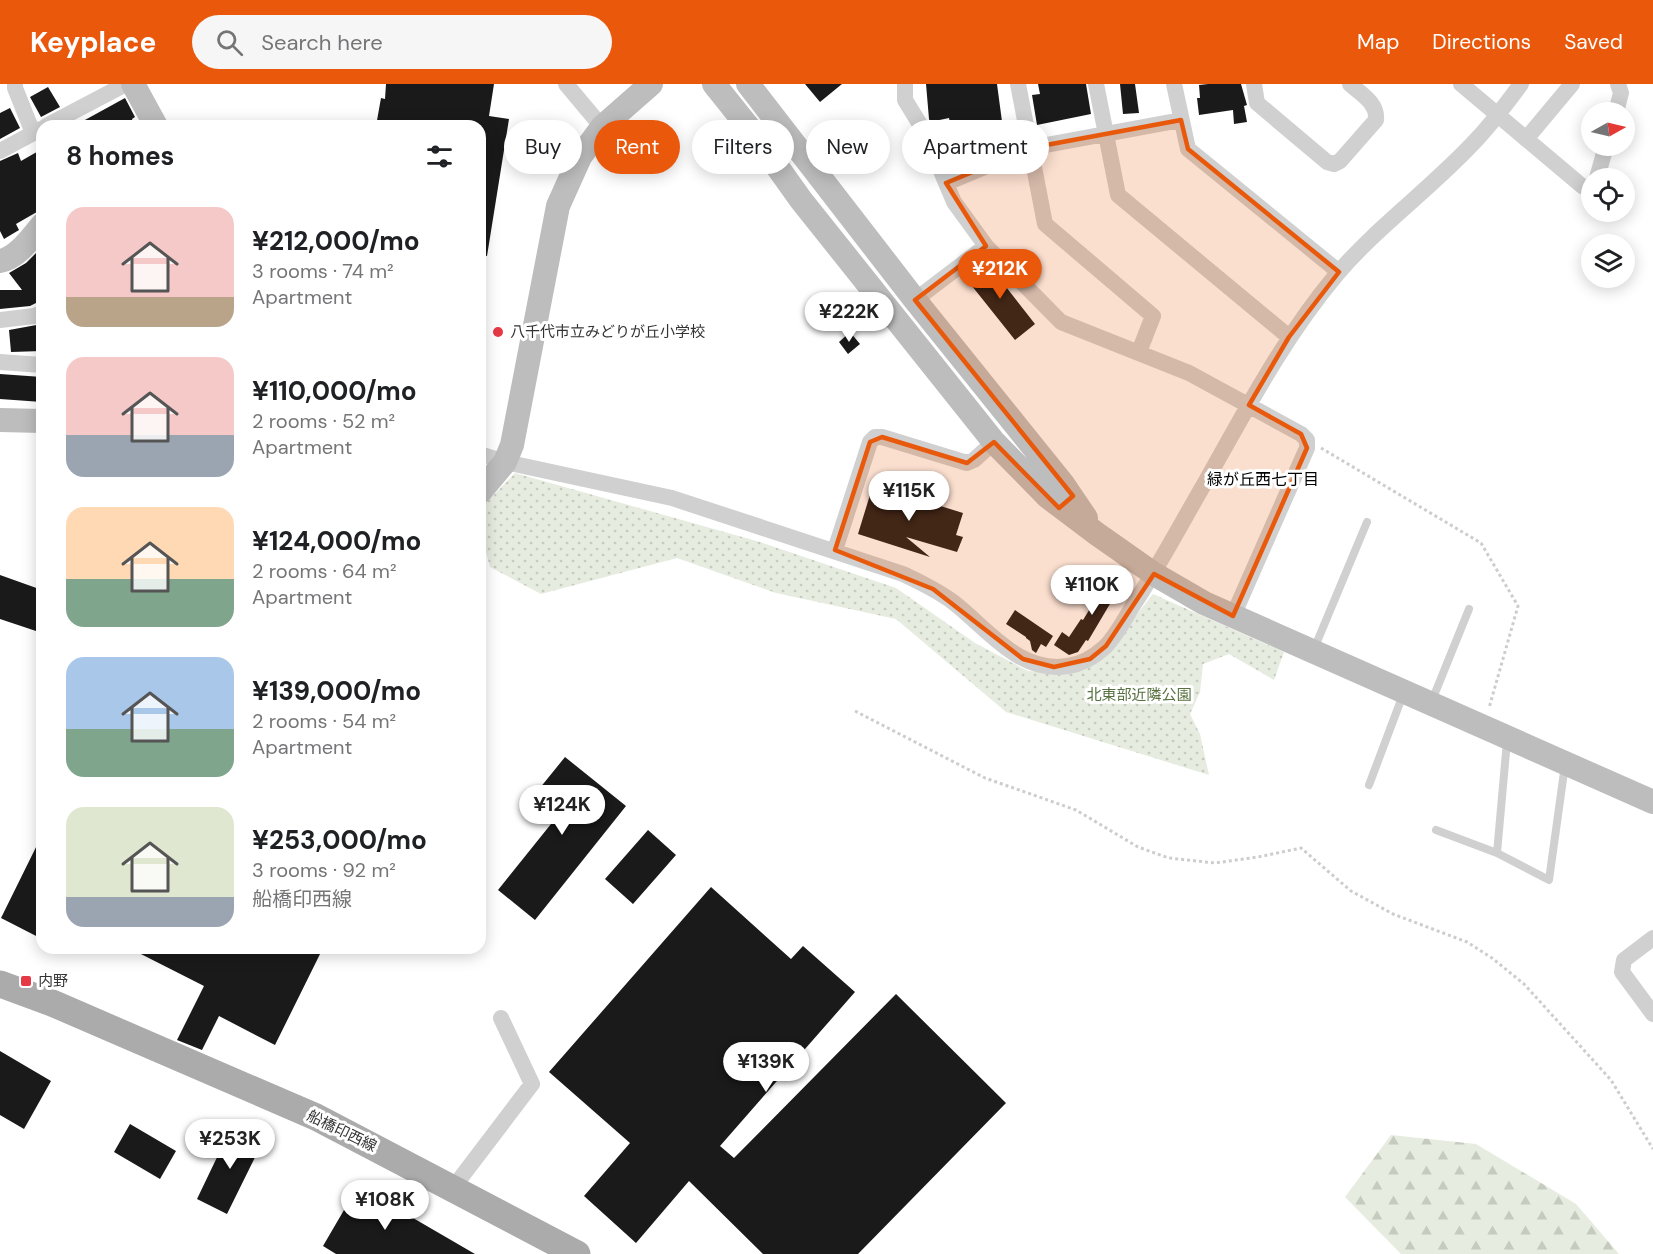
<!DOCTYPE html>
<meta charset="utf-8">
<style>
body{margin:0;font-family:"DM Sans","Noto Sans JP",sans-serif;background:#f6f6f6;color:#202124;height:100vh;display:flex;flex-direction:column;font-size:22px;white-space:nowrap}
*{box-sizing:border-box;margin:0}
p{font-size:20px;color:#757577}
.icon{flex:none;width:33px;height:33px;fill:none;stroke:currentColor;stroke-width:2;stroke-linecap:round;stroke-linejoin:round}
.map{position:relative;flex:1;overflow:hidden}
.side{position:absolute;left:36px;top:36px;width:450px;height:834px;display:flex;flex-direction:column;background:#fff;border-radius:18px;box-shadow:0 3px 15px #0003}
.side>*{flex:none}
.guide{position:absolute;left:504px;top:36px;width:570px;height:54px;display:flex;gap:12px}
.needle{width:39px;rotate:82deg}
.buttons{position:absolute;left:1581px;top:18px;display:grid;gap:12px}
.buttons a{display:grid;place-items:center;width:54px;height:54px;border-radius:50%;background:#fff;box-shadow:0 3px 15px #0003;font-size:30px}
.price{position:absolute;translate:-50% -51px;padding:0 14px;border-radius:21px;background:#fff;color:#222;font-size:20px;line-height:39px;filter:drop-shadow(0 2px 3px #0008)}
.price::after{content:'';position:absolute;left:50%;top:36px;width:18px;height:14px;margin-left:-9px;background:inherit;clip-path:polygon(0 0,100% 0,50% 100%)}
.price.selected{background:#ea580c;color:#fff}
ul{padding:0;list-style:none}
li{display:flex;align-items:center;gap:18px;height:150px;padding:0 30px}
li span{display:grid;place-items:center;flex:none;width:168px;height:120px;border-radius:18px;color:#555}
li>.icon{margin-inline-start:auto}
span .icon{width:72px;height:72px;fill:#fffc;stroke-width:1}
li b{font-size:26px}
h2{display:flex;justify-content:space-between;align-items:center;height:72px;padding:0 30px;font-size:26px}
.pill{padding:0 21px;border-radius:27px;background:#fff;box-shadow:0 3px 15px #0003;font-size:21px;line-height:54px}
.pill.selected{background:#ea580c;color:#fff}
header{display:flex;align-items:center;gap:36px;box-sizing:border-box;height:84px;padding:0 30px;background:#ea580c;color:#fff}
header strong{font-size:28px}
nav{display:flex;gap:33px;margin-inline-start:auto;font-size:21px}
.search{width:420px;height:54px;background:#f6f6f6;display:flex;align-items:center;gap:15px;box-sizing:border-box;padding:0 21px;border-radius:33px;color:#757577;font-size:22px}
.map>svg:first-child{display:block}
.forest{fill:url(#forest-firs)}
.park{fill:url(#park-dots)}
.building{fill:#1a1a1a}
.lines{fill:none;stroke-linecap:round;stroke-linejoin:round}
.path{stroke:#cdcdcd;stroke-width:3;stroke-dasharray:3 3;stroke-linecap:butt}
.lane{stroke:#d0d0d0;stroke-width:8}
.street{stroke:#d0d0d0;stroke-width:16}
.secondary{stroke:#bdbdbd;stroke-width:24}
.primary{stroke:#ababab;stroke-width:27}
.marked{fill:#e8590c;fill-opacity:0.2;stroke:#e8590c;stroke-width:4.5;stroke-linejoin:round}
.poi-dot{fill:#e63946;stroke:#fff;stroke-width:2}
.labels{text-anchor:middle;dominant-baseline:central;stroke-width:6;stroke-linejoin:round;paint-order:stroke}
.poi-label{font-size:15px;fill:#333;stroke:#fff;text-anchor:start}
.park-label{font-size:15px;fill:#56703f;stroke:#fff}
.street-label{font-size:15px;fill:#333;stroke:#fff}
.neighbourhood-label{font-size:16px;fill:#000;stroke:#fff}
</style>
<header>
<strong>Keyplace</strong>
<div class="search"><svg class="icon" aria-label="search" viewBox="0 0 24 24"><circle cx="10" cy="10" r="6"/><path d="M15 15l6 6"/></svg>Search here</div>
<nav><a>Map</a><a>Directions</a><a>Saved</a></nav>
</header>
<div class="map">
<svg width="1653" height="1170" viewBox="0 0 1653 1170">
<defs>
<pattern id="forest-firs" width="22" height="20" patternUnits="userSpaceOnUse" patternTransform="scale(1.5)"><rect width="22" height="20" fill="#e6ecdf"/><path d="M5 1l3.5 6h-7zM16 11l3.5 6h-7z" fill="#c6cbc0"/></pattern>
<pattern id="park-dots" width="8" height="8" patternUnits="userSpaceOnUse" patternTransform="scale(1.5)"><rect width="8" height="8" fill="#e6ecdf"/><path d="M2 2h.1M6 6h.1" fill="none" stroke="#c6cbc0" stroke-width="1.8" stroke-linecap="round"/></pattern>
</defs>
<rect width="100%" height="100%" fill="#fff"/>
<path class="forest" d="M1391 1051 1476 1060 1576 1120 1619 1170H1401L1345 1113Z"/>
<path class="park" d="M515 389 760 458 896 504 975 559 1028 587 1057 589 1107 568 1153 510 1284 568 1274 596 1229 570 1203 580 1200 608 1190 630 1200 650 1209 691 1006 628 896 535 776 509 677 474 541 510 490 483 480 446V425Z"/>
<path class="building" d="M386 0H494L489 32 509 35 487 172 480 171V42H376L381 14 385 15Z
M805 0H842L820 18Z
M926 0H997L1003 45 1009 44 1011 57 1004 58V61L976 66 977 72 958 77 949 34 930 38 929 35Z
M1038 0H1086L1091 30 1037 41 1032 11 1040 10Z
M1120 0H1135L1139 29 1123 30Z
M1208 0H1241L1247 21 1244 22 1247 38 1234 40 1233 26 1199 31 1197 14H1200L1199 1Z
M48 3 60 23 41 33 30 13Z
M125 14 135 33 132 35 134 42H74Z
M10 24 20 44 0 55V29Z
M42 65V125L16 140 19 146 4 155 0 147V77L18 69 21 77Z
M42 163V216L30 222 0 225V206H22L9 189 26 179Z
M985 176 1035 240 1015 256 964 192Z
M42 240V267L11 268 9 246Z
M850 248 860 260 848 270 839 258Z
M0 290 42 293V318L0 315Z
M873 401 963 429 956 451 963 453 957 468 906 453 930 473 858 450Z
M1113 487 1128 497 1120 510 1117 508 1088 557 1086 556 1078 568 1069 571 1054 561 1062 548 1069 553 1081 535 1083 536Z
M0 491 42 506V549L0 535Z
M1015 526 1053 552 1046 563 1041 560 1036 569 1032 566 1030 557 1026 554V553L1006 540Z
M565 673 626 722 535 836 498 806 555 735 531 715Z
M648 746 676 771 633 820 605 795Z
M42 751V855L1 834Z
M711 803 791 875 803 862 855 908 720 1062 734 1074 896 910 1006 1019 858 1170H763L689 1097 636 1159 584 1112 630 1059 549 988Z
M129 864H323L275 961 219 932 202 966 177 956 204 902Z
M0 967 51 997 24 1045 0 1031Z
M130 1040 176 1067 160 1095 114 1068Z
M232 1042 263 1057 227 1130 197 1115Z
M358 1102 475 1170H336L323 1162Z"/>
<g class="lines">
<path class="path" d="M1321 364 1481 459 1518 522 1489 624
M855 627 985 694 1076 726 1138 763 1169 774 1215 779 1258 773 1301 764 1351 807 1393 830 1467 858 1492 874 1524 900 1611 996 1653 1065"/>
<path class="lane" d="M1314 565 1367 438
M1431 619 1469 525
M1507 657 1497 769 1549 796 1565 681
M1369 701 1404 608
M1436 746 1497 769"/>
<path class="street" d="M15 0V4L33 49
M566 0 602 43
M905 0V16L924 47 954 118 986 162 1061 238 1189 289 1301 350 1307 356V364L1233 532
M1018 0 1045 140 1153 232 1139 268
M1096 0 1118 111 1289 253
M1174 0 1188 65 1339 188
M1254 0 1257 19 1327 78 1334 80 1340 77 1376 36C1378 19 1361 10 1350 0
M1461 0 1582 102 1589 104 1592 102
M1616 28 1621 9 1618 0
M46 42 126 0
M1526 55 1572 0
M0 67 41 45
M1597 94 1606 62
M946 99 1030 64 1181 36
M915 216 986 162
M0 236 34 232 42 229
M0 278 42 281
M480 370 505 378 672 414 903 490C920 498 937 506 953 518 988 545 1019 590 1068 582 1082 580 1095 572 1105 563 1117 551 1125 534 1134 520 1160 480 1182 438 1206 397 1246 326 1284 253 1337 190 1379 141 1433 103 1477 55 1493 38 1507 19 1521 0
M835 466 870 358 875 353H882L967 379 974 376 994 358
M1653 854 1624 876 1622 888 1653 930
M453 1104 532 1000 501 934"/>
<path class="secondary" d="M133 0 156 42
M714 0 754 50 801 116 994 358 1048 413 1097 450 1154 490 1204 519 1653 718
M748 0 915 216 1063 400 1086 434
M0 177C17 174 31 154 42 141
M0 336 42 337
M480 408 505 378 512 361 558 122 580 73 602 43 651 0"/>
<path class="primary" d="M0 900 52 919 316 1033 577 1170"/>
</g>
<path class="marked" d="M1181 36 1188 65 1339 188 1289 253 1249 321 1301 350 1307 364 1233 532 1154 490 1106 562 1090 575 1054 583 1023 575 933 505 835 466 870 358 882 353 967 379 994 358 1059 424 1073 412 915 216 986 162 946 99 1030 64Z"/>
<g class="poi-dot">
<circle cx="498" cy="248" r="6"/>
<rect x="20" y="891" width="12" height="12" rx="3"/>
</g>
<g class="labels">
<g class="poi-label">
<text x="510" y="248">八千代市立みどりが丘小学校</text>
<text x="38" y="897">内野</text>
</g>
<g class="park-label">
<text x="1139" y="611">北東部近隣公園</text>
</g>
<g class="street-label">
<text transform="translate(342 1047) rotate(26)">船橋印西線</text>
</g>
<g class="neighbourhood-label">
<text x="1263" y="395">緑が丘西七丁目</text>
</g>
</g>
</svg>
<div class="buttons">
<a><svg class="needle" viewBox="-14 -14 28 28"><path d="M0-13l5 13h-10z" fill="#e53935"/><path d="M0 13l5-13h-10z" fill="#757577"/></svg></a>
<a><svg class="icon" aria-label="locate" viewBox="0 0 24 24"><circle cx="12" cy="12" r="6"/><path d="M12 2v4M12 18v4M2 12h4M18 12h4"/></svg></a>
<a><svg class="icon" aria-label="layers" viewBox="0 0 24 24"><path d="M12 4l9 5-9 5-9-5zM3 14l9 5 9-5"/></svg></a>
</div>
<b class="price selected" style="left:1000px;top:216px">¥212K</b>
<b class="price" style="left:849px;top:259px">¥222K</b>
<b class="price" style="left:909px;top:438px">¥115K</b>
<b class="price" style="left:1092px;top:532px">¥110K</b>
<b class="price" style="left:562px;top:752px">¥124K</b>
<b class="price" style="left:766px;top:1009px">¥139K</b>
<b class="price" style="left:230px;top:1086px">¥253K</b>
<b class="price" style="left:385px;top:1147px">¥108K</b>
<div class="guide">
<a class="pill">Buy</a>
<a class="pill selected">Rent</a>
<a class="pill">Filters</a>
<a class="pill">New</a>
<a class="pill">Apartment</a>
</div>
<section class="side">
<h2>8 homes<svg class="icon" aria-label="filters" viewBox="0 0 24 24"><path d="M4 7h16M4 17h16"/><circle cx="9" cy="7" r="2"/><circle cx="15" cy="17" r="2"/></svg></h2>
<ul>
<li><span style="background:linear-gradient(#f6c9c9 75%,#b9a48a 0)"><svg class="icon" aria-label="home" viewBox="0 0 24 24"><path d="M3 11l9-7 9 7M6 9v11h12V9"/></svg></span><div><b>¥212,000/mo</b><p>3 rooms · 74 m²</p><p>Apartment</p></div></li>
<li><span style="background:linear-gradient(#f6c9c9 65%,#9aa5b1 0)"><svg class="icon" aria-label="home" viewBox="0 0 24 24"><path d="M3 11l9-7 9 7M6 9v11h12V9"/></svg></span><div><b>¥110,000/mo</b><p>2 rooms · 52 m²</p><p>Apartment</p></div></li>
<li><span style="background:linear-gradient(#ffd9b3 60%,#7fa58c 0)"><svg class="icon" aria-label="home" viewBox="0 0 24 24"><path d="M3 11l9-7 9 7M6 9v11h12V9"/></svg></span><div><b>¥124,000/mo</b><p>2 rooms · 64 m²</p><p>Apartment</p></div></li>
<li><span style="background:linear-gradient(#a9c7e8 60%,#7fa58c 0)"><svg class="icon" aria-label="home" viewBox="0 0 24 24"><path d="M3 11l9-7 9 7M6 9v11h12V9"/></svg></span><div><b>¥139,000/mo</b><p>2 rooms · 54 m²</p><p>Apartment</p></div></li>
<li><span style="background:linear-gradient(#dfe7d0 75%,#9aa5b1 0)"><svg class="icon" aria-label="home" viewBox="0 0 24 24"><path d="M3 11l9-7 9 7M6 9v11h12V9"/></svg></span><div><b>¥253,000/mo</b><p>3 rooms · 92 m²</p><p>船橋印西線</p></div></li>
</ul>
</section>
</div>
